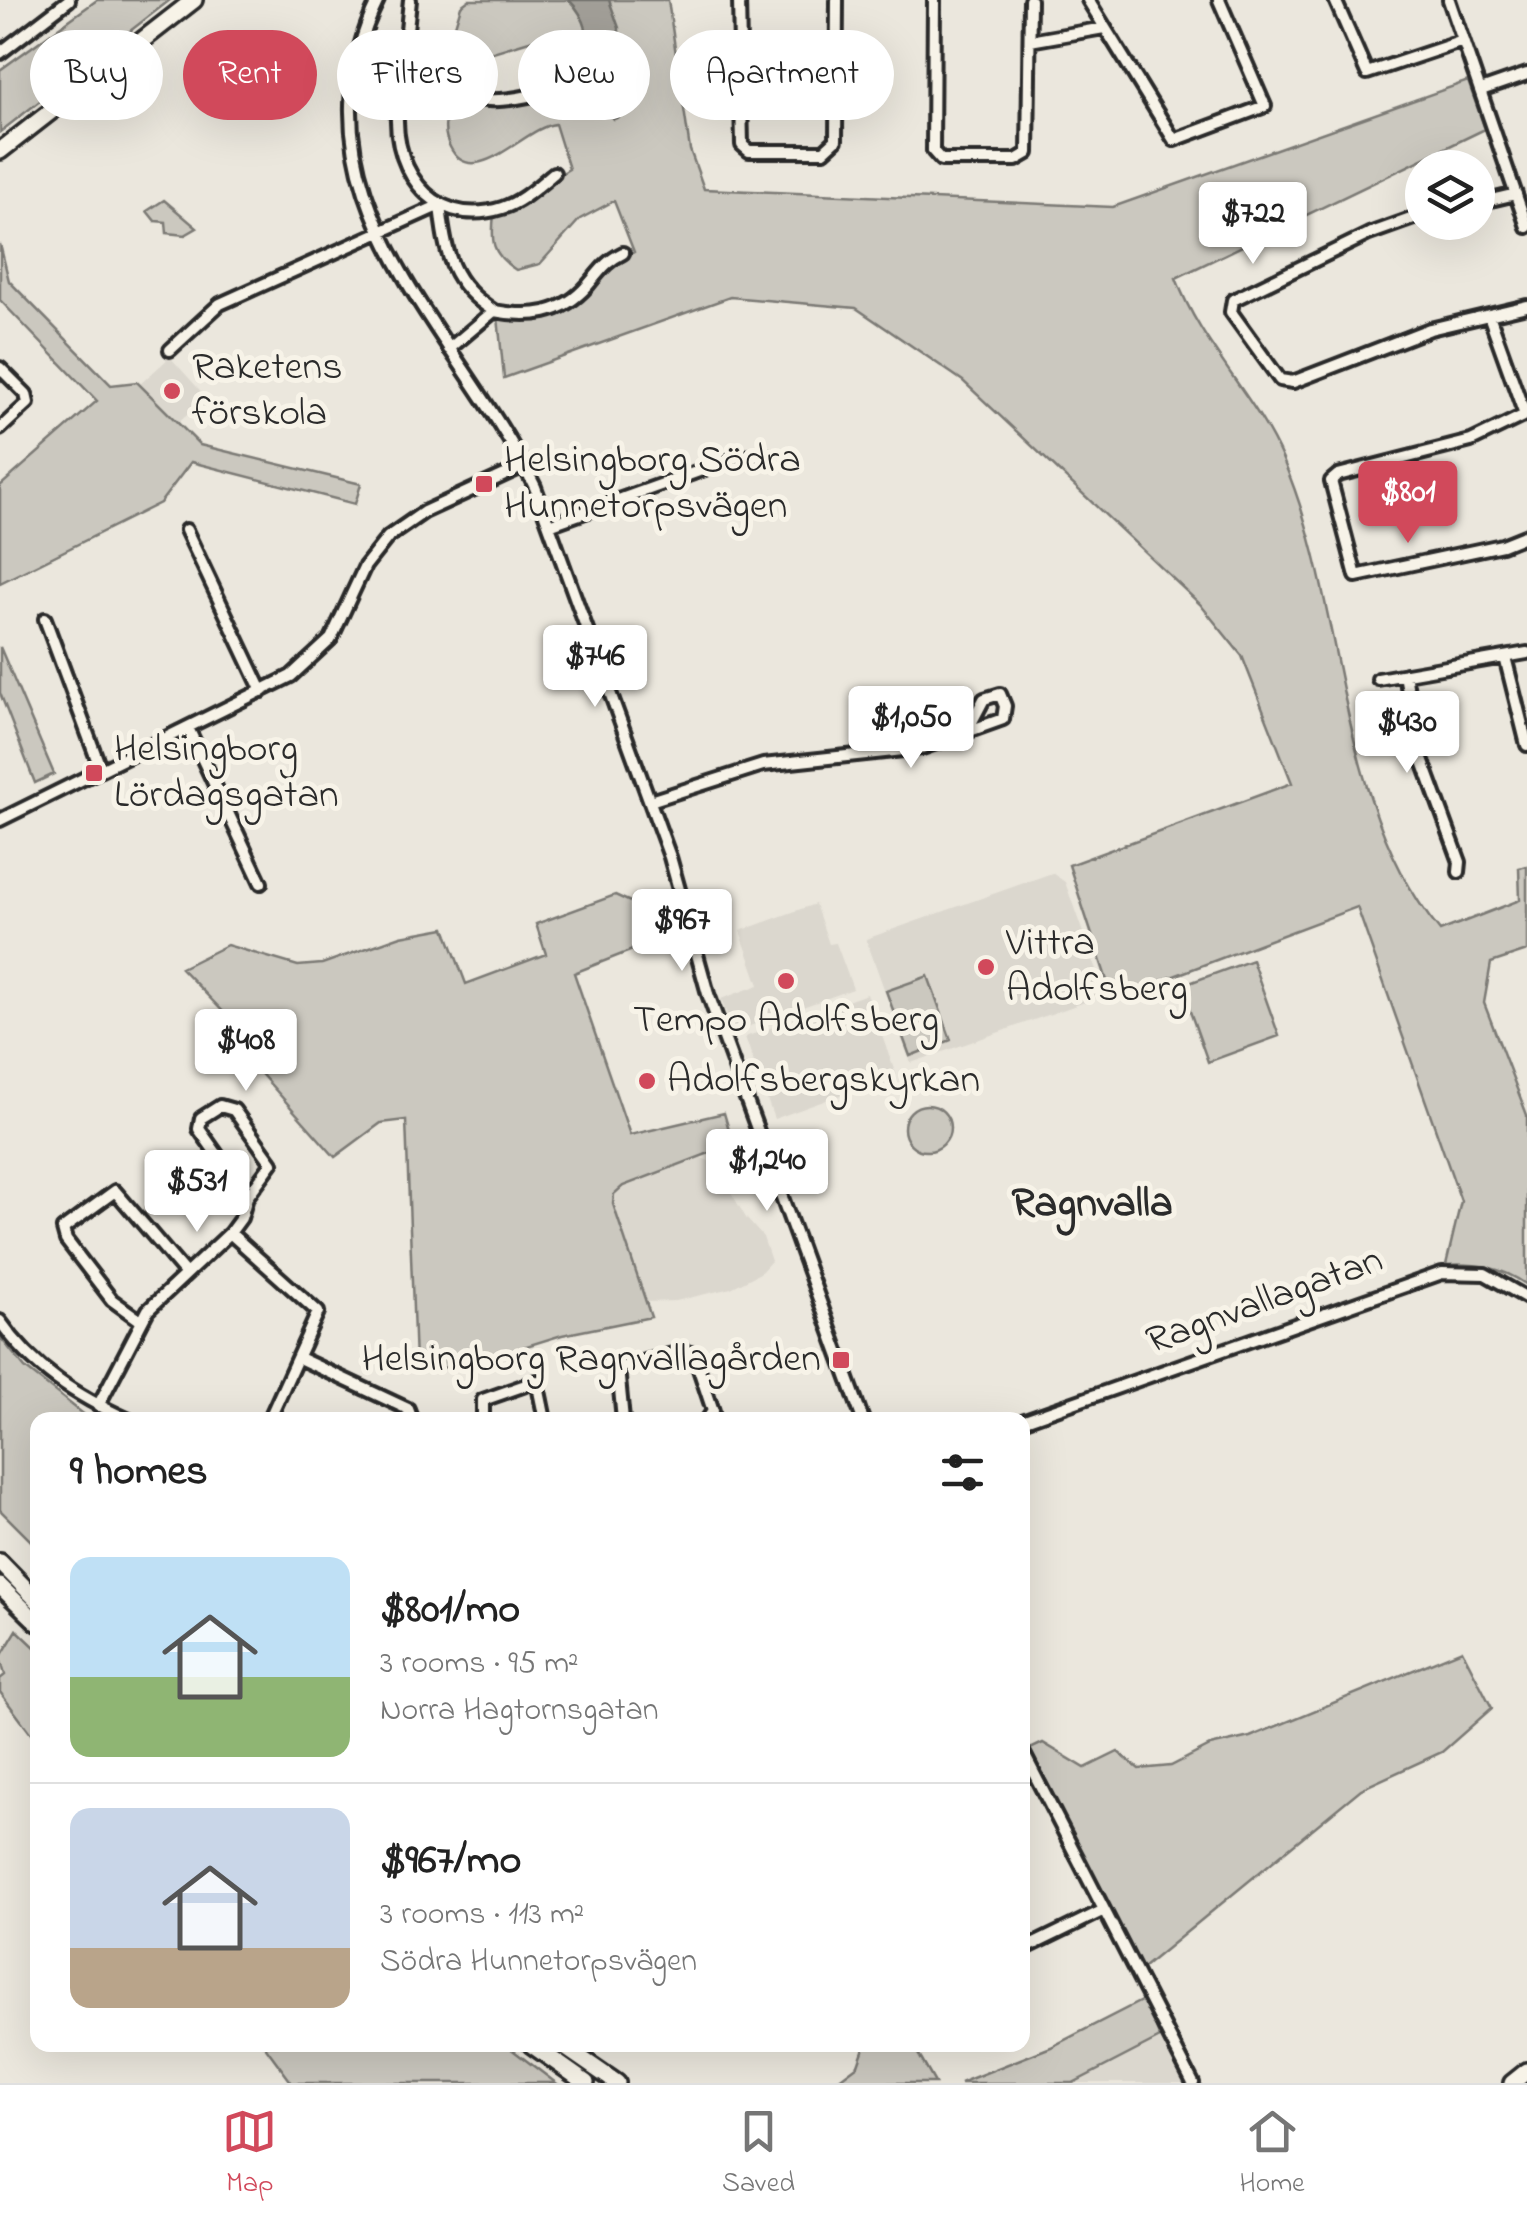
<!DOCTYPE html>
<meta charset="utf-8">
<style>
body{margin:0;font-family:"Indie Flower",sans-serif;background:#f2f2f2;color:#222;height:100vh;display:flex;flex-direction:column;font-size:38px;white-space:nowrap}
*{box-sizing:border-box;margin:0}
p{font-size:32px;color:#767676}
.icon{flex:none;width:55px;height:55px;fill:none;stroke:currentColor;stroke-width:2;stroke-linecap:round;stroke-linejoin:round}
.map{position:relative;flex:1;overflow:hidden}
.details{position:absolute;left:30px;top:1412px;width:1000px;height:640px;display:flex;flex-direction:column;background:#fff;border-radius:20px;box-shadow:0 10px 40px #0002}
.details>*{flex:none}
.banner{position:absolute;left:30px;top:30px;width:1000px;height:90px;display:flex;gap:20px}
.tools{position:absolute;left:1405px;top:150px;display:grid;gap:20px}
.tools a{display:grid;place-items:center;width:90px;height:90px;border-radius:50%;background:#fff;box-shadow:0 10px 40px #0002;font-size:50px}
.price{position:absolute;translate:-50% -85px;padding:0 22px;border-radius:10px;background:#fff;color:#222;font-size:32px;line-height:65px;filter:drop-shadow(0 2px 5px #0008)}
.price::after{content:'';position:absolute;left:50%;top:60px;width:30px;height:22px;margin-left:-15px;background:inherit;clip-path:polygon(0 0,100% 0,50% 100%)}
.price.on{background:#d1495b;color:#fff}
ul{padding:0;list-style:none}
li{display:flex;align-items:center;gap:30px;height:250px;padding:0 40px}
li+li{border-top:2px solid #e0e0e0}
li span{display:grid;place-items:center;flex:none;width:280px;height:200px;border-radius:20px;color:#555}
li>.icon{margin-inline-start:auto}
span .icon{width:120px;height:120px;fill:#fffc;stroke-width:1}
li b{font-size:42px}
h2{display:flex;justify-content:space-between;align-items:center;height:120px;padding:0 40px;font-size:42px}
.tag{padding:0 35px;border-radius:45px;background:#fff;box-shadow:0 10px 40px #0002;font-size:35px;line-height:90px}
.tag.on{background:#d1495b;color:#fff}
.tabs{display:flex;justify-content:space-around;align-items:center;height:140px;border-top:2px solid #e0e0e0;background:#fff;font-size:28px;color:#767676}
.tabs a{display:grid;justify-items:center;gap:5px}
.tabs .on{color:#d1495b}
.map>svg:first-child{display:block}
.built{fill:#dbd7ce}
.green{fill:#cbc8bf;stroke:#7b7a75;stroke-width:2.5}
.water{fill:#a29f98;stroke:#72716c;stroke-width:2.5}
.lines{fill:none;stroke-linecap:round;stroke-linejoin:round}
.street-casing{stroke:#2b2b2b;stroke-width:18}
.secondary-casing{stroke:#2b2b2b;stroke-width:22}
.primary-casing{stroke:#2b2b2b;stroke-width:22}
.street{stroke:#f7f3e8;stroke-width:10}
.secondary{stroke:#f7f3e8;stroke-width:15}
.primary{stroke:#f7f3e8;stroke-width:15}
.poi-dot{fill:#d1495b;stroke:#f7f3e8;stroke-width:4}
.labels{text-anchor:middle;dominant-baseline:central;stroke-width:10;stroke-linejoin:round;paint-order:stroke}
.poi-label{font-size:40px;fill:#2b2b2b;stroke:#f7f3e8;text-anchor:start}
.street-label{font-size:40px;fill:#2b2b2b;stroke:#f7f3e8}
.neighbourhood-label{font-size:42px;font-weight:bold;fill:#2b2b2b;stroke:#f7f3e8}
</style>
<div class="map">
<svg width="1527" height="2083" viewBox="0 0 1527 2083">
<rect width="100%" height="100%" fill="#ebe7dd"/>
<filter id="ink" filterUnits="userSpaceOnUse"><feTurbulence type="fractalNoise" baseFrequency=".01" numOctaves="2"/><feDisplacementMap in="SourceGraphic" scale="20" xChannelSelector="R" yChannelSelector="G"/><feConvolveMatrix kernelMatrix="1 2 1 2 8 2 1 2 1" color-interpolation-filters="sRGB"/></filter>
<g filter="url(#ink)">
<path class="built" d="M170 357 206 397 175 425 139 385Z
M1052 873 1065 882 1105 995 911 1063 866 939Z
M815 904 829 944 836 943 853 989 733 1032 721 999 759 985 740 931Z
M867 994 896 1075 774 1119 745 1037Z
M699 1157 714 1163 746 1218 763 1237 771 1261 760 1273 731 1288 676 1301 646 1302 613 1204 614 1194 623 1186Z
M1160 2038 1184 2083H1073Z"/>
<path class="green" d="M97 0H170L0 132V70Z
M469 0H668L690 150 704 189 1113 207 1468 81 1485 129 1176 278C1201 346 1255 395 1283 460 1348 610 1333 800 1440 931L1520 900 1519 868 1527 866V951L1491 963 1484 1003 1527 1115V1285C1502 1267 1476 1263 1446 1265L1461 1201 1357 907 1113 999 1069 865 1292 783 1242 656 1200 604 963 381 856 308 730 297 504 378 498 317C567 328 583 283 634 252L614 201 580 219 540 264 516 270C491 254 491 241 494 214L569 169 555 124C525 127 473 193 450 147 441 129 446 118 453 101L490 108 564 84 536 39 480 56 466 48 455 26 461 6Z
M164 200 197 228 185 235 167 233 166 222 155 221 147 211Z
M0 244 9 281 111 385 137 382 200 445 361 484 355 504 191 462 160 503 0 583V486L97 401 0 300Z
M0 647 54 774 35 783 0 693Z
M615 895 635 904 668 936 574 973 630 1135 724 1113 733 1144 623 1186 614 1194 613 1204 651 1317 562 1335 453 1369 415 1363 406 1120 381 1123 335 1157 232 1041 228 1035 233 1022 181 968 227 945 298 966 322 964 401 936 445 928 466 984 546 954 536 924Z
M1252 960 1279 1036 1208 1062 1181 986Z
M928 976 951 1040 910 1056 886 991Z
M904 1128a23 23 0 1 1 46 0a23 23 0 1 1-46 0Z
M0 1337 25 1368 91 1420H38L37 1547 0 1510Z
M17 1630 37 1649V1742L0 1692V1679L5 1675 0 1658Z
M1462 1650 1492 1708 1442 1752 1361 1789 1138 1972 1030 1749 1043 1743 1085 1768 1118 1752 1139 1769 1171 1766 1210 1746 1250 1737Z
M1145 1999 1160 2038 1073 2083H960L1051 2047Z
M264 2045H506L556 2083H292Z
M865 2045H913L935 2083H834L858 2065Z"/>
<path class="water" d="M569 0H609L619 28V117L614 119C572 89 608 38 569 0Z"/>
<g class="lines">
<defs>
<path id="street" d="M378 0C284 191 459 331 535 487L670 857 708 994 863 1420
M410 0 407 30 421 68
M739 0 742 145 749 151H824L836 140 837 0
M934 0 933 151 941 160H1016L1028 153 1030 0
M1088 0 1174 140 1265 106 1219 0
M1335 0 1367 73 1463 41
M1449 0 1527 227
M1030 41 1104 28
M0 53 69 0
M352 88 399 98C387 162 429 231 502 208 522 202 538 186 554 173
M1481 90 1527 74
M399 98 421 68C459 104 491 106 541 93
M1478 203 1516 194
M1422 215 1369 234 1233 300 1231 312 1280 380 1293 382 1430 329 1527 306
M1489 315 1525 415
M449 349 494 311C531 318 562 315 588 285 601 270 605 262 623 253
M170 350 220 304 440 205C445 253 451 284 494 311
M0 368 26 394 28 403 0 429
M1527 414 1471 441 1338 475 1331 481 1356 576 1502 545 1527 535
M549 525 738 457 770 456
M186 530 262 691
M45 619 101 770
M1505 657 1527 745
M1405 674 1417 745 1460 862 1459 872
M1378 679 1527 653
M188 728 261 883
M650 801 763 765 922 748 1003 719 1005 706 1000 694 984 699 966 733
M0 820 291 676 331 639 365 566 388 537 424 512 524 466
M230 1233 241 1218 247 1197 272 1163 234 1110 220 1106 201 1118 199 1129 247 1197
M0 1321C33 1369 77 1396 129 1420
M141 1321 112 1300 66 1240 63 1229 115 1191 185 1273
M299 1358 408 1409 412 1420
M98 1406 148 1310 230 1233 318 1312 269 1420
M483 1420V1400L537 1381 545 1420
M623 1420 618 1368 685 1351 694 1354 713 1411 707 1420
M1022 1421 1442 1273 1485 1274 1527 1298
M1022 1750 1193 2083
M1022 1950 1102 1911"/>
<path id="secondary" d="M0 151 194 0
M1512 2083 1527 2071"/>
<path id="primary" d="M0 1562 38 1601
M0 1586 38 1623
M532 2045 586 2083
M562 2045 617 2083"/>
</defs>
<use href="#street" class="street-casing"/>
<use href="#secondary" class="secondary-casing"/>
<use href="#primary" class="primary-casing"/>
<use href="#street" class="street"/>
<use href="#secondary" class="secondary"/>
<use href="#primary" class="primary"/>
</g>
</g>
<g class="poi-dot">
<circle cx="172" cy="391" r="10"/>
<rect x="474" y="474" width="20" height="20" rx="5"/>
<rect x="84" y="763" width="20" height="20" rx="5"/>
<circle cx="986" cy="967" r="10"/>
<circle cx="786" cy="981" r="10"/>
<circle cx="647" cy="1081" r="10"/>
<rect x="831" y="1350" width="20" height="20" rx="5"/>
</g>
<g class="labels">
<g class="poi-label">
<text x="192" y="368">Raketens<tspan x="192" dy="46">förskola</tspan></text>
<text x="504" y="461">Helsingborg Södra<tspan x="504" dy="46">Hunnetorpsvägen</tspan></text>
<text x="114" y="750">Helsingborg<tspan x="114" dy="46">Lördagsgatan</tspan></text>
<text x="1006" y="944">Vittra<tspan x="1006" dy="46">Adolfsberg</tspan></text>
<text x="786" y="1021" text-anchor="middle">Tempo Adolfsberg</text>
<text x="667" y="1081">Adolfsbergskyrkan</text>
<text x="821" y="1360" text-anchor="end">Helsingborg Ragnvallagården</text>
</g>
<g class="street-label">
<text transform="translate(1265 1302) rotate(-20)">Ragnvallagatan</text>
</g>
<g class="neighbourhood-label">
<text x="1092" y="1204">Ragnvalla</text>
</g>
</g>
</svg>
<div class="tools">
<a><svg class="icon" aria-label="layers" viewBox="0 0 24 24"><path d="M12 4l9 5-9 5-9-5zM3 14l9 5 9-5"/></svg></a>
</div>
<b class="price" style="left:1253px;top:267px">$722</b>
<b class="price on" style="left:1408px;top:546px">$801</b>
<b class="price" style="left:595px;top:710px">$746</b>
<b class="price" style="left:911px;top:771px">$1,050</b>
<b class="price" style="left:1407px;top:776px">$430</b>
<b class="price" style="left:682px;top:974px">$967</b>
<b class="price" style="left:246px;top:1094px">$408</b>
<b class="price" style="left:767px;top:1214px">$1,240</b>
<b class="price" style="left:197px;top:1235px">$531</b>
<div class="banner">
<a class="tag">Buy</a>
<a class="tag on">Rent</a>
<a class="tag">Filters</a>
<a class="tag">New</a>
<a class="tag">Apartment</a>
</div>
<section class="details">
<h2>9 homes<svg class="icon" aria-label="filters" viewBox="0 0 24 24"><path d="M4 7h16M4 17h16"/><circle cx="9" cy="7" r="2"/><circle cx="15" cy="17" r="2"/></svg></h2>
<ul>
<li><span style="background:linear-gradient(#bfe0f5 60%,#8fb573 0)"><svg class="icon" aria-label="home" viewBox="0 0 24 24"><path d="M3 11l9-7 9 7M6 9v11h12V9"/></svg></span><div><b>$801/mo</b><p>3 rooms · 95 m²</p><p>Norra Hagtornsgatan</p></div></li>
<li><span style="background:linear-gradient(#c9d6e8 70%,#b9a48a 0)"><svg class="icon" aria-label="home" viewBox="0 0 24 24"><path d="M3 11l9-7 9 7M6 9v11h12V9"/></svg></span><div><b>$967/mo</b><p>3 rooms · 113 m²</p><p>Södra Hunnetorpsvägen</p></div></li>
</ul>
</section>
</div>
<nav class="tabs">
<a class="on"><svg class="icon" aria-label="map" viewBox="0 0 24 24"><path d="M3 6l6-2 6 2 6-2v14l-6 2-6-2-6 2zM9 4v14M15 6v14"/></svg>Map</a>
<a><svg class="icon" aria-label="saved" viewBox="0 0 24 24"><path d="M7 4h10v16l-5-4-5 4z"/></svg>Saved</a>
<a><svg class="icon" aria-label="home" viewBox="0 0 24 24"><path d="M3 11l9-7 9 7M6 9v11h12V9"/></svg>Home</a>
</nav>
